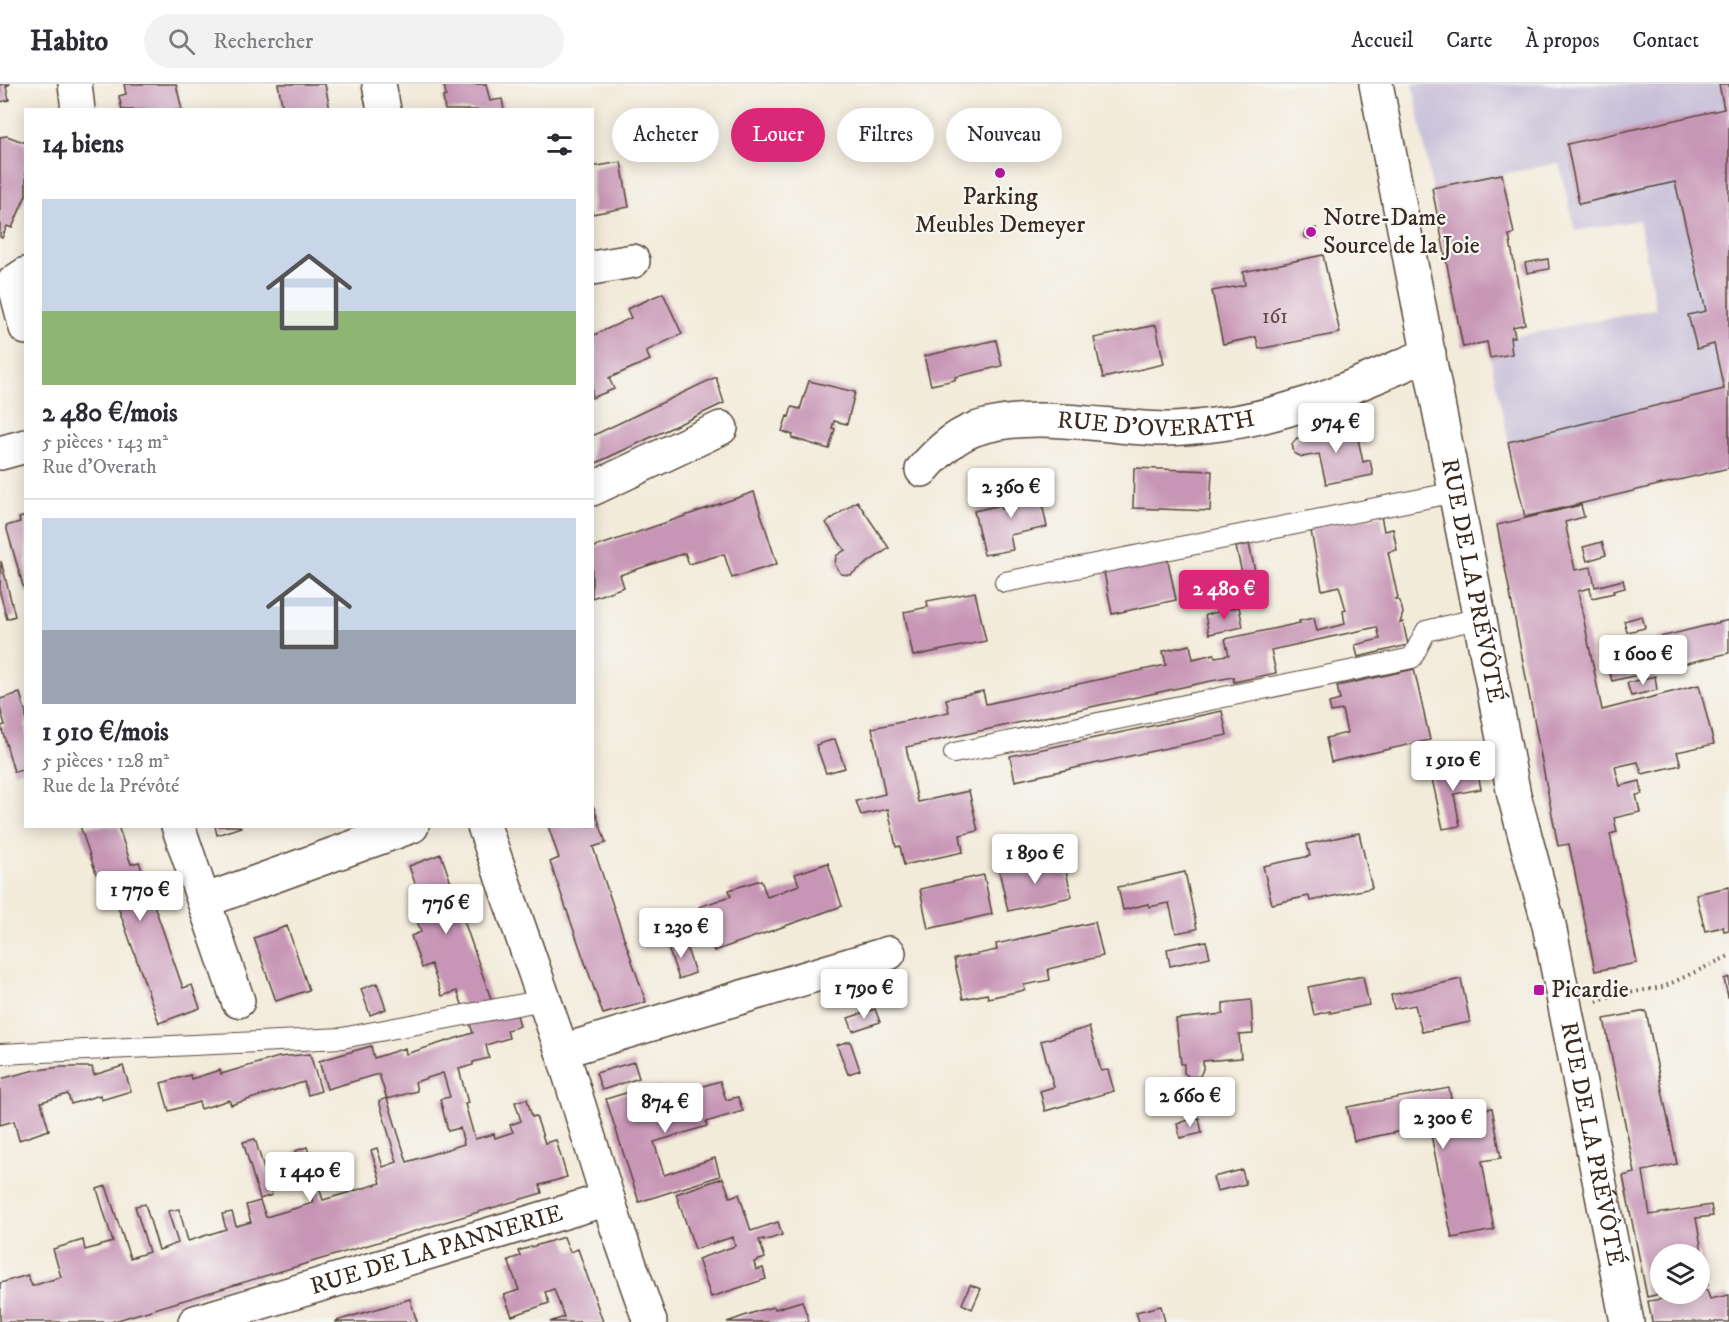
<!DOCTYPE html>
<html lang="fr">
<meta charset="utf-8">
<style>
body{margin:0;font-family:"IM FELL DW Pica",serif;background:#f2f2f3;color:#2b2b33;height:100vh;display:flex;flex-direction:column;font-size:22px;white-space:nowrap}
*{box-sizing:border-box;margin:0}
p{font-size:20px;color:#7c7c81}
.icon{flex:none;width:33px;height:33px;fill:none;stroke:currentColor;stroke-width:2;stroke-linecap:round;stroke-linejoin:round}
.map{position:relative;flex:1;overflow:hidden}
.drawer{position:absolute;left:24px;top:24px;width:570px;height:720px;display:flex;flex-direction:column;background:#fff;border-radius:0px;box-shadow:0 3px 15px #0003}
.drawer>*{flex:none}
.hud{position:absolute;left:612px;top:24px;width:570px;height:54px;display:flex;gap:12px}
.fabs{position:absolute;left:1650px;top:1160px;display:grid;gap:12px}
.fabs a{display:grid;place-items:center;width:60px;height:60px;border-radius:50%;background:#fff;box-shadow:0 3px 15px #0003;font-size:30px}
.price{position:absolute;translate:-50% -51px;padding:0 14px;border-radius:6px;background:#fff;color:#222;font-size:20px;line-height:39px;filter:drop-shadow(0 2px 3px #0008)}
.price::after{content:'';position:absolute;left:50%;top:36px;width:18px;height:14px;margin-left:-9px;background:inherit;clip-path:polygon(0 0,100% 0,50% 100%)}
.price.on{background:#db2777;color:#fff}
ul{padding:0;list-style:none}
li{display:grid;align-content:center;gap:12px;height:318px;padding:0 18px}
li+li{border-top:2px solid #e1e1e2}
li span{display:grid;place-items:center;height:186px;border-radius:0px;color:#555}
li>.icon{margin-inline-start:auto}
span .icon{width:108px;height:108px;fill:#fffc;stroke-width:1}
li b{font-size:26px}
h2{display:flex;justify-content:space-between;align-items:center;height:72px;padding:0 18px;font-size:26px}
.chip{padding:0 21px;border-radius:27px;background:#fff;box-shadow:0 3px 15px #0003;font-size:21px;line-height:54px}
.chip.on{background:#db2777;color:#fff}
header{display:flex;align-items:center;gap:36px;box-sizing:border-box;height:84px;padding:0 30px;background:#fff;border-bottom:2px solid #e1e1e2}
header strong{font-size:28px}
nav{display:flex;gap:33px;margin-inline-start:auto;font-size:21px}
.search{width:420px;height:54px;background:#f2f2f3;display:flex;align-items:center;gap:15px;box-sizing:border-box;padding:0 21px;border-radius:33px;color:#7c7c81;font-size:22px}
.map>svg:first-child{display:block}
.industrial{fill:#c8bfd8}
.building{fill:#c795b5}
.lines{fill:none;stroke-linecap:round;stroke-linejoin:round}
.lane-casing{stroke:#57473a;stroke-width:22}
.street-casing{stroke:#57473a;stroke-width:36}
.secondary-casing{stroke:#57473a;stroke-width:36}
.path{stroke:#57473a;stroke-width:4;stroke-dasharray:1.5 4.5;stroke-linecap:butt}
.lane{stroke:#fff;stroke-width:20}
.street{stroke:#fff;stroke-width:33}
.secondary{stroke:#fff;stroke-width:33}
.poi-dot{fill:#b5179e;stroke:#f6f6f2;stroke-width:2}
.labels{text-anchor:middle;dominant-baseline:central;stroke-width:4.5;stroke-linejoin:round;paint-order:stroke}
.number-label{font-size:21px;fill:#5e4544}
.poi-label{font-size:24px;fill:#3b2a1e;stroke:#f6f6f2;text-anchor:start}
.street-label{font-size:24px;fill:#3b2a1e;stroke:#f6f6f2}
</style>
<header>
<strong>Habito</strong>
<div class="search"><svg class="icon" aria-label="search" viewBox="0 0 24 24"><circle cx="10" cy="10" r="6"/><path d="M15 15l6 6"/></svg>Rechercher</div>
<nav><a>Accueil</a><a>Carte</a><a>À propos</a><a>Contact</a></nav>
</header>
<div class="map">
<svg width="1729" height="1238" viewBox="0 0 1729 1238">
<rect width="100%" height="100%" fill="#f6f6f2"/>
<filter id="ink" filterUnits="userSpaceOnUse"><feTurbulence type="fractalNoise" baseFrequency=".0167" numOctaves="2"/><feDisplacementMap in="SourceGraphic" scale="12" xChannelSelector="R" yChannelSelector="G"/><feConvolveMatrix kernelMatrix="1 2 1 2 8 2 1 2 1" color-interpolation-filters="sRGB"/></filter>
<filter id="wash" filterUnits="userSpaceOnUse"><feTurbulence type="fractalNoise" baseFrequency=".008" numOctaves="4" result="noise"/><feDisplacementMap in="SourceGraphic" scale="24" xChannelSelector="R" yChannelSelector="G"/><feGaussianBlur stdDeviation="1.35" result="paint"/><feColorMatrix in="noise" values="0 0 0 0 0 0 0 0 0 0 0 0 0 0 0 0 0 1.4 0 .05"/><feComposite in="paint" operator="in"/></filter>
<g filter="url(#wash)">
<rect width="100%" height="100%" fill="#f3ebda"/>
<path class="industrial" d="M1413 0H1729V385L1525 433 1487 258 1656 225 1639 136 1575 147 1559 79 1432 104Z"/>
<g id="blocks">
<path class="building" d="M0 0H10L6 2 9 16 0 18Z
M124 0H176L182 26H122L119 12 126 10Z
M278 0H325L330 26H283Z
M444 0H486L490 17 502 15 504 26H445L443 13 446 12Z
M1719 0H1729V384L1525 433 1508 358 1724 305 1714 260 1697 265 1688 231 1706 227 1675 98 1579 120 1567 60 1724 25Z
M7 52 26 59V111L12 144 7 142 2 154 0 153V53Z
M621 78 629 123 592 130V83Z
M1502 90 1514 150 1509 151 1525 240 1513 243 1515 253H1510L1512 270 1490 274 1487 258 1463 263 1432 104Z
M1316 144 1318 153 1309 155 1305 153 1304 150 1305 147Z
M1323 171 1340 249 1259 265 1256 253 1223 260 1212 207 1245 201 1243 188Z
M1548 175 1549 185 1527 189 1525 179Z
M663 209 682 250 646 267 650 276 609 294 614 305 592 314V252L631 234 627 225Z
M1156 241 1164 280 1103 294 1094 254Z
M996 256 1002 282 955 293V296L931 301 924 272Z
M716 293 724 319 592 381V352Z
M809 297 855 308 847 340 834 337 832 344 835 345 829 365 792 354 793 351 782 347 787 332 789 333 792 323 800 325Z
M1355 341 1363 378 1370 376 1373 391 1326 400 1319 370 1302 373 1294 369 1292 360 1297 354Z
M1134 384 1212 387 1210 427 1133 424Z
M1038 400 1047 443 1010 451 1013 466 984 471 974 427 1001 421V425L1011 422 1007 406Z
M754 408 777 480 732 494 724 470 689 480 685 469 620 491 624 503 592 514V464Z
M857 417 889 464 850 491 841 490 835 481 836 472 845 466 826 439Z
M1581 421 1584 433 1565 438 1575 486 1591 483 1595 503 1623 496 1625 504 1613 507 1614 509 1592 514 1590 504 1578 507 1602 626 1699 601 1714 660 1677 668 1681 681 1642 690 1638 678 1615 683 1620 702 1640 697 1642 710 1636 711 1640 728 1614 734 1617 748 1610 750 1637 879 1595 887 1569 760 1558 762 1497 441Z
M26 432V509H25L6 442 20 438 19 434Z
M1381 432 1384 447 1393 445 1397 466 1388 468 1398 514 1395 515 1400 517 1403 529 1400 539 1403 538 1408 561 1358 573 1355 561 1380 555 1377 543 1271 566 1276 589 1234 598 1233 593 1206 598 906 663 918 718 969 707 978 747 960 751 963 768 904 781 900 762 896 763 888 725 861 731 856 717 885 710 872 644 949 628 946 615 983 607 986 620 1166 581 1163 567 1190 561 1193 575 1214 570 1215 573 1229 571 1225 555 1300 539 1299 537 1314 534 1317 547 1345 540 1343 527 1346 526 1339 502 1322 506 1310 442Z
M1602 458 1606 471 1587 477 1583 463Z
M1249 460 1257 496 1244 498 1236 463Z
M1167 472 1176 516 1112 530 1104 488Z
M1 477 15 532 7 535 0 509Z
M975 508 986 557 913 572 904 528 928 523 927 517Z
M1239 523 1243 543 1209 550 1205 531Z
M1642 532 1645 544 1627 548 1624 537Z
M1729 536V569L1612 597 1608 583 1660 570 1656 554Z
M1414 585 1430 656 1331 678 1326 654 1347 649 1342 626 1331 628 1329 619 1340 616 1337 602Z
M1655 592 1657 606 1631 612 1627 599Z
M20 609 26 630V685L14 688 1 642 5 641 0 623V615Z
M1222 627 1227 651 1015 697 1010 672Z
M835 655 845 684 826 689 816 661Z
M1476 681 1481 705 1454 710 1460 742 1443 745 1431 690Z
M593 721 606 759 593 763 646 918 603 930 550 778 559 774 548 742H592Z
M80 742H118L131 780 139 778 183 904 192 901 200 924 159 939 106 789 97 792Z
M215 742H240L241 743 217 751Z
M1359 749 1372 804 1310 817 1309 812 1272 820 1263 782 1310 772 1307 760Z
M441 770 492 918 464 925 457 907 442 912 431 880 422 884 411 852 421 848 410 817 420 814 409 782Z
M1063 775 1072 813 1008 827 999 786 1016 782 1017 785Z
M828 779 842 822 714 867 699 823 731 812 729 806 761 796 767 813 799 801 795 790Z
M1185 788 1197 845 1176 849 1169 819 1149 823 1148 820 1123 826 1118 803Z
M984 791 992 830 928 845 920 805Z
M1729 803V846L1724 847 1723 843 1705 847 1696 810Z
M1095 838 1103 872 1048 885 1050 896 1024 901 1025 906 988 914 987 910 963 915 954 875 997 866 996 860Z
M287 842 309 906 276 917 254 854Z
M684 855 695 889 679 895 667 861Z
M1206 857 1210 873 1170 882 1167 865Z
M1363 892 1369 921 1330 929V927L1314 931 1308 903Z
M1729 893V913H1728L1724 895Z
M1461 895 1470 938 1422 948 1415 921 1394 925 1391 911Z
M377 899 386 925 370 931 361 905Z
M1251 916 1253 950 1239 951 1241 974 1203 977V985L1200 992 1190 993 1184 989V980H1181L1176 935 1223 930V919Z
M875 925 880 938 853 947 848 934Z
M516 927 520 942 507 946 509 954 486 961 489 974 473 978V981L459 985 468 1019 465 1020 475 1055 494 1050 495 1054 513 1048 510 1041 521 1037 515 1018 527 1015 532 1033 536 1032 545 1059 556 1056 567 1093 540 1101 542 1109 111 1238H0V1199L28 1191 32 1202 61 1193 53 1165 83 1156 85 1166 113 1158 97 1105 106 1102 130 1174 149 1168 135 1122 145 1120 159 1166 178 1159 168 1127 179 1125 188 1157 226 1145 222 1130 232 1128 236 1142 251 1138 246 1121 260 1117 266 1133 313 1119 295 1067 307 1063 323 1116 381 1099 371 1066 377 1064 383 1083 397 1078 379 1017 387 1014 407 1078 464 1060 460 1044 448 1047 440 1015 450 1013 443 989 415 998 417 1007 387 1015 379 990 327 1005 319 977 371 962 374 974 405 964 406 970 473 949 470 939Z
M1646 927 1677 1080 1643 1087 1650 1131 1711 1121 1713 1132 1696 1134 1708 1201 1700 1203V1170H1660V1210L1647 1213 1623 1092 1635 1089 1604 935Z
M1089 943 1101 987 1108 986 1114 1007 1045 1027 1040 1007 1054 1003 1041 957Z
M850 957 860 986 848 990 837 961Z
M310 970 321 1007 308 1011 304 998 231 1021 229 1016 201 1025 199 1018 169 1027 161 999 190 991 191 995 220 986 221 990 279 973Z
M634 978 639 994 602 1006 596 989Z
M123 982 131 1007 101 1016 100 1011 71 1020 68 1010 41 1018 49 1046 19 1056 14 1037 0 1041V995L31 987 60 983H92L94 991Z
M720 997 726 1016 738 1013 743 1027 706 1038 707 1042 654 1058 664 1091 715 1074 720 1092 639 1118 606 1015 639 1005 641 1009 660 1002 662 1008 657 1009 660 1020 698 1009 696 1004Z
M1449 1004 1452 1019 1447 1020 1450 1032 1492 1024 1501 1074 1482 1077 1494 1146 1452 1154 1429 1041 1354 1057 1347 1023Z
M1199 1034 1202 1049 1180 1054 1177 1039Z
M255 1055 272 1111 260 1115 243 1058Z
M1242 1086 1246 1100 1217 1107 1213 1093Z
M723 1094 730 1113 739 1110 751 1147 778 1138 782 1151 764 1157V1155L759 1156 765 1174 754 1178 756 1186 763 1184 766 1195 711 1213 698 1175 735 1162 733 1153 695 1165 676 1110Z
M564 1153 570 1168 578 1165 603 1238H550L564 1233 554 1205 545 1208 549 1219 512 1232 504 1211 519 1206 508 1176 520 1172 518 1167Z
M970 1201 981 1205 972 1225 962 1220Z
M1707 1206 1710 1215 1729 1211V1238H1652L1648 1217 1700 1209V1207Z
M410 1215 417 1238H336V1237Z
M802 1217 809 1237 805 1238H727L761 1226 774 1223 775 1225Z
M1161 1222 1165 1238H1139L1136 1228Z"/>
</g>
</g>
<g filter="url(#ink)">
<use href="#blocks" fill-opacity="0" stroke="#57473a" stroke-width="1.5"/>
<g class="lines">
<defs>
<path id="lane" d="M1005 498 1456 408
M954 669 1412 574 1426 547 1480 534
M0 970 342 954 544 916"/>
<g id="street">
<path d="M75 0 78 26"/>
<path d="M379 0 384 26"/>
<path d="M592 184 633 177"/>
<path d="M26 190 14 198 26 244"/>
<path d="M0 369 26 362"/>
<path id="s1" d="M922 386C937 369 953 353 975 345 1036 325 1103 344 1165 345 1186 345 1207 342 1228 339 1298 329 1365 297 1429 270"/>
<path d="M592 405 721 344"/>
<path d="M178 742 238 917"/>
<path d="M484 742 562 967 616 1141 650 1238"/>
<path d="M204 817 412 742"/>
<path d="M562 967 889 869"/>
<path id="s2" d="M195 1238 608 1115"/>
</g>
<g id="secondary">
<path id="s3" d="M1376 0 1514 711 1549 841 1627 1238"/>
</g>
</defs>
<use href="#lane" class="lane-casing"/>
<use href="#street" class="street-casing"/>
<use href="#secondary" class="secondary-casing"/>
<path class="path" d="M1597 918 1616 911 1663 903 1729 872"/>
<use href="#lane" class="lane"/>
<use href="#street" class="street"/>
<use href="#secondary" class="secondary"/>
</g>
</g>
<g class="poi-dot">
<circle cx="1000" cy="89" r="6"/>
<circle cx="1311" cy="148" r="6"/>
<rect x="1533" y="900" width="12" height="12" rx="3"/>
</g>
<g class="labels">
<g class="number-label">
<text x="1275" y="233">161</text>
</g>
<g class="poi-label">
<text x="1000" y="113" text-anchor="middle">Parking<tspan x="1000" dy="28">Meubles Demeyer</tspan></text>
<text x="1323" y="134">Notre-Dame<tspan x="1323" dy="28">Source de la Joie</tspan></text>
<text x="1551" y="906">Picardie</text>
</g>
<g class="street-label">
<text stroke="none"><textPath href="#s1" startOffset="250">RUE D'OVERATH</textPath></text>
<text stroke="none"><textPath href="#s3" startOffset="506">RUE DE LA PRÉVÔTÉ</textPath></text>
<text stroke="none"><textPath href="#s3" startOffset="1082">RUE DE LA PRÉVÔTÉ</textPath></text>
<text stroke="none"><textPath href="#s2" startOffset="252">RUE DE LA PANNERIE</textPath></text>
</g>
</g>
</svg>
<div class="fabs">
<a><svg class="icon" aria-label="layers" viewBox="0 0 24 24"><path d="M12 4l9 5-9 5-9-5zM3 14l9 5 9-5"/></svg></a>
</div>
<b class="price" style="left:1336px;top:370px">974 €</b>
<b class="price" style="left:1011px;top:435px">2 360 €</b>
<b class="price on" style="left:1224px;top:537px">2 480 €</b>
<b class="price" style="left:1643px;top:602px">1 600 €</b>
<b class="price" style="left:1453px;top:708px">1 910 €</b>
<b class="price" style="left:1035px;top:801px">1 890 €</b>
<b class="price" style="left:140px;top:838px">1 770 €</b>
<b class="price" style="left:446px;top:851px">776 €</b>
<b class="price" style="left:681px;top:875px">1 230 €</b>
<b class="price" style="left:864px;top:936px">1 790 €</b>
<b class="price" style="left:1190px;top:1044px">2 660 €</b>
<b class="price" style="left:665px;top:1050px">874 €</b>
<b class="price" style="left:1443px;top:1066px">2 300 €</b>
<b class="price" style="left:310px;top:1119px">1 440 €</b>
<div class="hud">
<a class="chip">Acheter</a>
<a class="chip on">Louer</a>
<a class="chip">Filtres</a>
<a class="chip">Nouveau</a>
</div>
<section class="drawer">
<h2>14 biens<svg class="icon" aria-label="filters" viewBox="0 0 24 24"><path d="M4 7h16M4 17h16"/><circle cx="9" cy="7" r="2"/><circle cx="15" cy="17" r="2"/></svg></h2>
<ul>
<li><span style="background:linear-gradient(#c9d6e8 60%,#8fb573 0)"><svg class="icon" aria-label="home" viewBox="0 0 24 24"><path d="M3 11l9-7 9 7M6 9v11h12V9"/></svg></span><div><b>2 480 €/mois</b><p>5 pièces · 143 m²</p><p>Rue d'Overath</p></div></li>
<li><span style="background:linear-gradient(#c9d6e8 60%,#9aa5b1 0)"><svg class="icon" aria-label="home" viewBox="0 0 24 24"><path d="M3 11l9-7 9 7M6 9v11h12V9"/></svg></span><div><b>1 910 €/mois</b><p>5 pièces · 128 m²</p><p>Rue de la Prévôté</p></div></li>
</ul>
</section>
</div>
